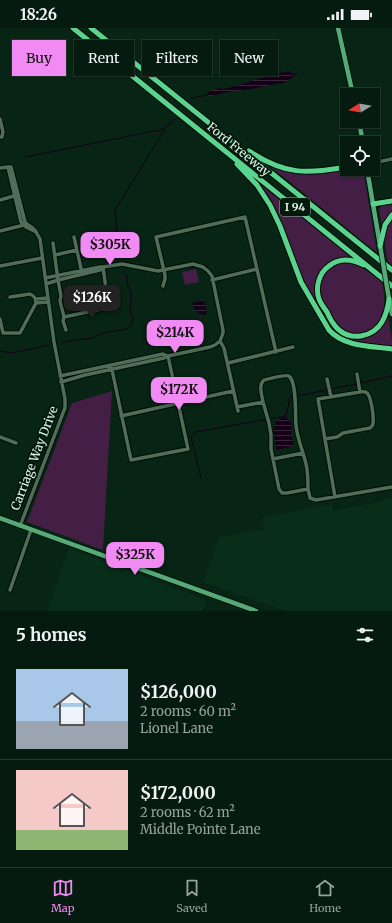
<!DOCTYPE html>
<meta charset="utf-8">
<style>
body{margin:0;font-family:Merriweather,serif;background:#13281d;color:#f1f3f6;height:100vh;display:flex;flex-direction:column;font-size:15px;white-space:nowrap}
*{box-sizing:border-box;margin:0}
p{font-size:13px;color:#97a19e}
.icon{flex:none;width:22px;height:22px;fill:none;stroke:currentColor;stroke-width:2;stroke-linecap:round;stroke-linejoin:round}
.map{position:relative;height:583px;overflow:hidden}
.sheet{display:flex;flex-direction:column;background:#051b0f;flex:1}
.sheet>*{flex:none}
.hud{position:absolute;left:12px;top:12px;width:368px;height:36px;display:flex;gap:8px}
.needle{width:26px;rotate:259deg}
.tools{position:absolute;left:340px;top:60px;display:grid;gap:8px}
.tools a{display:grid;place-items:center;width:40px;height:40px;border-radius:0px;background:#051b0f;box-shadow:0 1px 3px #0004,0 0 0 1px #26392f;font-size:20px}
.price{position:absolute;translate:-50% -34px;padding:0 9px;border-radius:8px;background:#f28af3;color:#111;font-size:13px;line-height:26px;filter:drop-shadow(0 1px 2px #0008)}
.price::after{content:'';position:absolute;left:50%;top:24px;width:12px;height:9px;margin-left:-6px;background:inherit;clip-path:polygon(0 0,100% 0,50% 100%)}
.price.selected{background:#222;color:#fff}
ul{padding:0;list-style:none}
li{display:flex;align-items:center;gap:12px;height:100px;padding:0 16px}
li+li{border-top:1px solid #26392f}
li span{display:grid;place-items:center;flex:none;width:112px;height:80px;border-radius:0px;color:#555}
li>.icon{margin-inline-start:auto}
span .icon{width:48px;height:48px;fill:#fffc;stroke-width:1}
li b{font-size:17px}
h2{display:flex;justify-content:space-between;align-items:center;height:48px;padding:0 16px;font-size:17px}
.pill{padding:0 14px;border-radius:0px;background:#051b0f;box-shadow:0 1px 3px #0004,0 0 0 1px #26392f;font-size:14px;line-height:36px}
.pill.selected{background:#f28af3;color:#111}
.status{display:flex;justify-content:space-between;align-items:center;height:28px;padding:0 20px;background:#051b0f;direction:ltr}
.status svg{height:11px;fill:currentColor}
.tabs{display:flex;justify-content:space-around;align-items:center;height:56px;border-top:1px solid #26392f;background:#051b0f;font-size:11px;color:#97a19e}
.tabs a{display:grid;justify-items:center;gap:2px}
.tabs .selected{color:#f28af3}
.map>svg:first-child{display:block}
.built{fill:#082e1a}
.grass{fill:#451e45}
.water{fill:url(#water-rules)}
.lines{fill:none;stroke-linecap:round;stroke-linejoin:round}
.stream{stroke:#150017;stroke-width:1}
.minor-casing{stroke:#000d02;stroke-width:5.5}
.major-casing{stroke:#000d02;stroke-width:6}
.highway-casing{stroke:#000d02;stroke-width:7}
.minor{stroke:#4f6d59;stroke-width:3.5}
.major{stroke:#55aa78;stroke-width:4.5}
.highway{stroke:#59d38d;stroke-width:5}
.major-bridge-casing{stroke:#000d02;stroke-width:6;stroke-linecap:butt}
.major-bridge{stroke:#55aa78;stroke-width:4.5}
.labels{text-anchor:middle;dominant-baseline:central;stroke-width:4;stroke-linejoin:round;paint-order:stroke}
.shield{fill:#001a0b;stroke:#a0b3a6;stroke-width:1}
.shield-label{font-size:11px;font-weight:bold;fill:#e4f4e9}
.street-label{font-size:12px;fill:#e4f4e9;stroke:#001a0b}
</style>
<div class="status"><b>18:26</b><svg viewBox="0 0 49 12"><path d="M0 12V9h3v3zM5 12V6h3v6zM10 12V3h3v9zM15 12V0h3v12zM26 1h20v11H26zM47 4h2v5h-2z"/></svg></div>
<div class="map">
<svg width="392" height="583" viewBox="0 0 392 583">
<defs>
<pattern id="water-rules" width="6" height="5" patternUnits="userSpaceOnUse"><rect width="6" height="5" fill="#150017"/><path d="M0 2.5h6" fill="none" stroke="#372639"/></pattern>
</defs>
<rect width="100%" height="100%" fill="#072414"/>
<path class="built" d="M392 469V583H285L203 554 219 509 264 501 262 490 332 476 333 483 383 473 387 470Z
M69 520 206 572 202 583H47Z"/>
<path class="grass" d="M265 135 277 140 306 146 324 145 347 141H363L377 225 290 154Z
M255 152H256L354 230H342L319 246 321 278 332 297 346 308C368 306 377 310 388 288L392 313V318L349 313 332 303 305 259 283 200 275 181Z
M392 177V185L382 198 379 180 380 179 381 180V178Z
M392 190V237L388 234C384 216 382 205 392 190Z
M348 234 359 237 382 254C385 270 388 292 372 301 349 313 339 301 328 283 325 278 322 274 321 269 315 249 330 236 348 234Z
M196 241 199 254 185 257 182 244Z
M112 363 103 522 27 494 72 375Z"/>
<path class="water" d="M289 43 293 46V49L289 52 283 55 265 58 253 61 228 64 209 68 207 66 210 63 220 60 223 61 236 58 270 47Z
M204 272 207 286 200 288 199 284 197 285 194 280 192 275Z
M286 389 291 394C292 402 290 409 294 416L293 418 277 422 276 421C275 415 273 400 275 395 278 391 282 390 286 389Z"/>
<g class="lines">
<path class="stream" d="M293 47 297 46
M191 70 208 67
M26 129 164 101
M123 230 117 205 115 182 165 101 174 91
M62 314 92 310 103 305 127 301 131 297 133 291 130 281 131 266 128 258 126 246
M0 323 12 325 49 317
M360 355 392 348
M330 361 357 356
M297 368 327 362
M201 450 191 409 195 404 286 388 290 369 294 368"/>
<defs>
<path id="minor" d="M0 91 3 104 2 109H0
M373 135 392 131
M8 139H11L25 194C28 198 34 199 36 204L26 199 21 194Z
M0 140 8 139
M0 172 17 167
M0 203 24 197 26 196
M74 209 82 245
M53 215 58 252 61 268 60 273 64 289 63 293 66 302
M55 227 77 222
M0 238 42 230
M45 250 100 239H103L100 242 58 252 46 256
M212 252 257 241
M163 258 165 251V247L156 209 245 189 276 324
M36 271 48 270
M36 275 48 274
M64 289 106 280 109 277C106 265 105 252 103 239L122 236 158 243 193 236 203 239 208 243 212 248 223 302V305L220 313
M0 291 3 305H20L36 275C36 271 35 268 30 266L10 269
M220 313 224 320 238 383
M228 335 293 319
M111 337 131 432 188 421 168 328 210 319 215 317 220 313
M357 346 360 364
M60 348 163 326 168 328 164 330 85 347 61 354
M327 351 331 369
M263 374C262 367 258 357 264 352 270 351 284 346 289 348 297 354 295 387 296 397 297 410 303 423 306 436 308 444 308 453 308 461
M237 379 263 374 269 395 271 407V421L279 461 282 465H287L308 461 310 470 316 472 392 459
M121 388 233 363
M0 409 16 415
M325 411 337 409 343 405 370 400C372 398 373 398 373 395 374 389 371 368 367 365 364 363 363 364 360 364L318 371 335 469
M273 431 303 425
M20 498 63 385 65 380V371L54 314 40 211 36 204
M10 562 31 502"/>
<path id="major" d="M338 0 353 67
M359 93 363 115
M367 141 381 223
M388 265 392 286
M0 490 256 583"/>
<path id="highway" d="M73 0 392 258
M91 0 392 242
M249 123C285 147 306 146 347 139
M237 136 257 157 270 177 280 198 301 254 329 302C344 319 371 318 392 321
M373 176 392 173
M380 218 385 197 392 187
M364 237C352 231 340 229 329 238 319 245 315 259 319 271 321 276 324 280 327 284 330 291 333 297 339 302 352 313 373 309 382 294 386 287 388 279 389 271"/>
</defs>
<use href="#minor" class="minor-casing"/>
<use href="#major" class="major-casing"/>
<use href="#highway" class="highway-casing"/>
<use href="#minor" class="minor"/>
<use href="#major" class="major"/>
<use href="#highway" class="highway"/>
<defs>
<path id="major-bridge" d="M381 223 388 265"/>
</defs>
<use href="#major-bridge" class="major-bridge-casing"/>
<use href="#major-bridge" class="major-bridge"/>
</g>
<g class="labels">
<rect class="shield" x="280" y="170" width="30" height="18" rx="3"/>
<g class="shield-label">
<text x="295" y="179">I 94</text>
</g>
<g class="street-label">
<text transform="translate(239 121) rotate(39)">Ford Freeway</text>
<text transform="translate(34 430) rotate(-69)">Carriage Way Drive</text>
</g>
</g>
</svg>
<div class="tools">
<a><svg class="needle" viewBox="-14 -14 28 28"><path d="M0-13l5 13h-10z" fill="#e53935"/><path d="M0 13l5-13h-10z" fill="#97a19e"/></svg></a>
<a><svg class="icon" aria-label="locate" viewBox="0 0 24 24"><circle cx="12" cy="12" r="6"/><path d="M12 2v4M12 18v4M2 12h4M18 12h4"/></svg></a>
</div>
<b class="price" style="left:110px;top:238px">$305K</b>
<b class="price selected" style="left:92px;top:291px">$126K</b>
<b class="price" style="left:175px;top:326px">$214K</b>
<b class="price" style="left:179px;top:383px">$172K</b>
<b class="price" style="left:135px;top:548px">$325K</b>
<div class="hud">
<a class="pill selected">Buy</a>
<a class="pill">Rent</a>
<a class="pill">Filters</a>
<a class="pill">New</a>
</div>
</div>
<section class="sheet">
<h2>5 homes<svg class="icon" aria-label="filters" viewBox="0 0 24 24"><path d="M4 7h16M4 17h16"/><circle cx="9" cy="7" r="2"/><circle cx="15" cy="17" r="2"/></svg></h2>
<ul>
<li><span style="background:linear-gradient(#a9c7e8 65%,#9aa5b1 0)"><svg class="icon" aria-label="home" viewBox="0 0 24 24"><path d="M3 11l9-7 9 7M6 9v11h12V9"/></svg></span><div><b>$126,000</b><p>2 rooms · 60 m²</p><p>Lionel Lane</p></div></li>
<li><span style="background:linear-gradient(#f6c9c9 75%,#8fb573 0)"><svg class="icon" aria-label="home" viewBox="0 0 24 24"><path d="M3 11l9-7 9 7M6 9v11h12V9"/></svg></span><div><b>$172,000</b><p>2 rooms · 62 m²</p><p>Middle Pointe Lane</p></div></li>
</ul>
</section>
<nav class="tabs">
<a class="selected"><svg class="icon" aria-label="map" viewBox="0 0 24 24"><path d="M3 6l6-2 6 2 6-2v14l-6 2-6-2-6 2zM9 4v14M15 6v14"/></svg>Map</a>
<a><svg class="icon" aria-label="saved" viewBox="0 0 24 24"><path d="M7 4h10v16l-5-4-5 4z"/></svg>Saved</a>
<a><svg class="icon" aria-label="home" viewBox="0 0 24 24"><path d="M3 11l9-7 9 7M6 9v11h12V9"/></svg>Home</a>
</nav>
